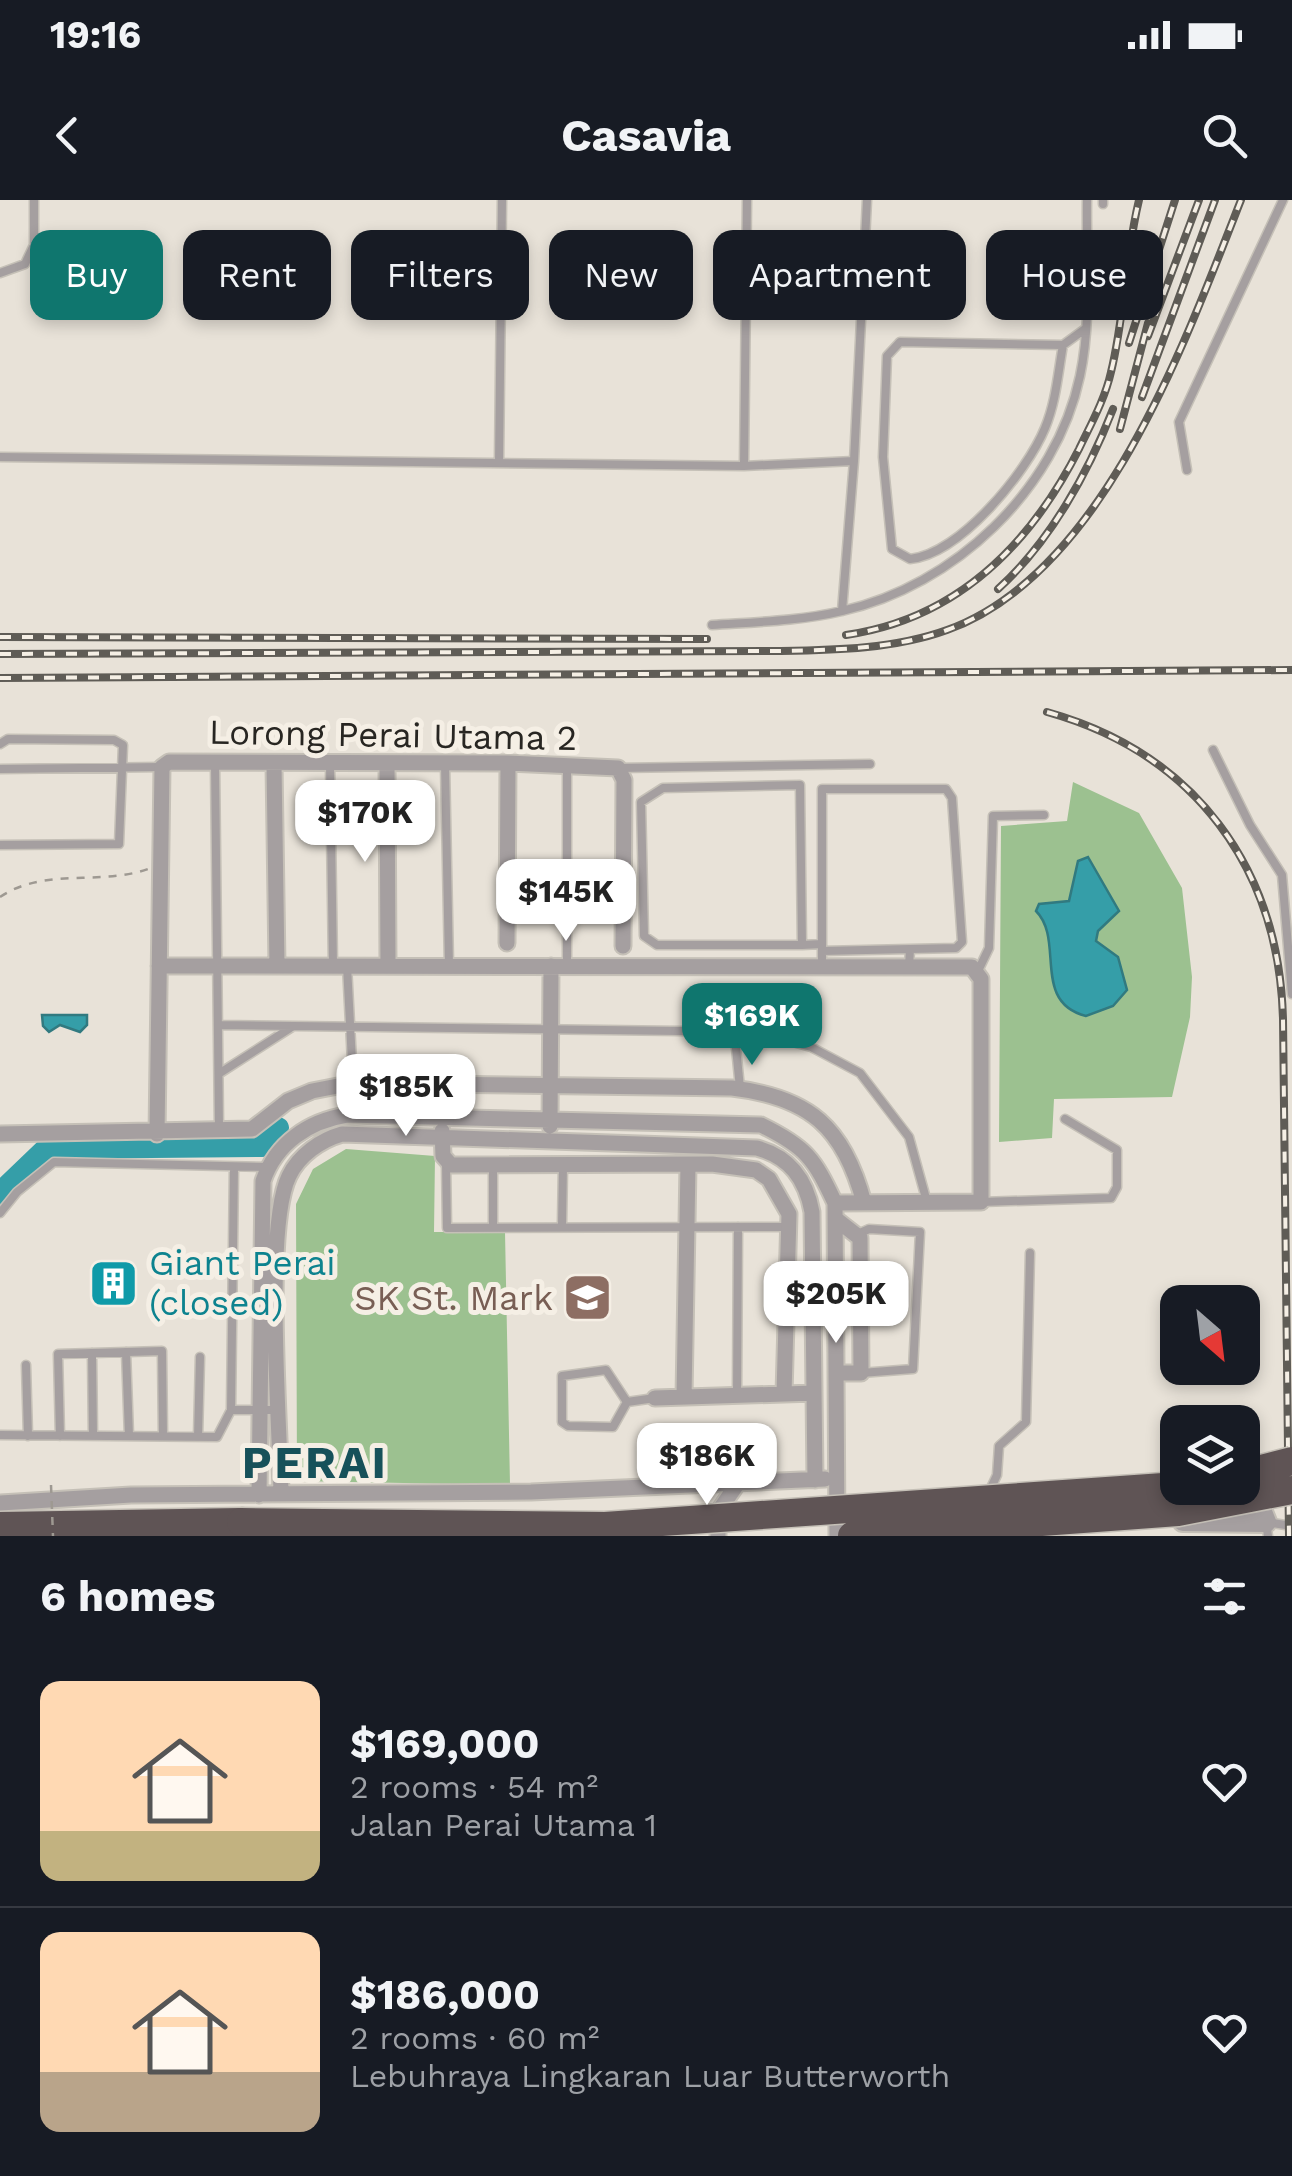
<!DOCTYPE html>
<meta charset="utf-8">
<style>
body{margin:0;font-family:"Work Sans",sans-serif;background:#20242c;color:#f1f3f6;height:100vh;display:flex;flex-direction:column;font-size:38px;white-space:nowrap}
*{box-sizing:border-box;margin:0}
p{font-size:32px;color:#9ea1a6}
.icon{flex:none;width:55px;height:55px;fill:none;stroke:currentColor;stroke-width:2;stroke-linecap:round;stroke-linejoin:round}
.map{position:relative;height:1336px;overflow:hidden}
.side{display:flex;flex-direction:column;background:#171b24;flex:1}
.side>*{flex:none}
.top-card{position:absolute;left:30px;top:30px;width:1232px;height:90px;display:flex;gap:20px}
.needle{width:65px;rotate:152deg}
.fabs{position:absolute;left:1160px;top:1085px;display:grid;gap:20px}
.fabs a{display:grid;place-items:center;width:100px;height:100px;border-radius:20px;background:#171b24;box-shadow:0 5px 15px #0003;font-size:50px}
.price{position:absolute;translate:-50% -85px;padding:0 22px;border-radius:20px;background:#fff;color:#222;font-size:32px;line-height:65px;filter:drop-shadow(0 2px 5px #0008)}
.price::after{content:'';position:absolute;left:50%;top:60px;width:30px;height:22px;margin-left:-15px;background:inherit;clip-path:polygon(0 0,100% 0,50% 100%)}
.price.active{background:#0f766e;color:#fff}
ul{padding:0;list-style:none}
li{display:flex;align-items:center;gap:30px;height:250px;padding:0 40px}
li+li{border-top:2px solid #363941}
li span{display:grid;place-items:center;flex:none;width:280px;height:200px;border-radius:20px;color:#555}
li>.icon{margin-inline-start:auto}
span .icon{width:120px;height:120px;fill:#fffc;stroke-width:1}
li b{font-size:42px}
h2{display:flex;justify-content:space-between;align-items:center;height:120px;padding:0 40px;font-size:42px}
.pill{padding:0 35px;border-radius:20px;background:#171b24;box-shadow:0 5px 15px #0003;font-size:35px;line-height:90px}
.pill.active{background:#0f766e;color:#fff}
.status{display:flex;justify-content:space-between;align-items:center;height:70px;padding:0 50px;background:#171b24;direction:ltr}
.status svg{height:28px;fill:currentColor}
header{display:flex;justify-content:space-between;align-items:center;height:130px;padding:0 40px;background:#171b24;font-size:45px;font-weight:700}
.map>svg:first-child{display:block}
.green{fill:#9cc190}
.water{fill:#359ea8;stroke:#317a80;stroke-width:2.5}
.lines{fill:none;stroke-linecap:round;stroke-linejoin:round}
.river{stroke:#359ea8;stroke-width:22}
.service-casing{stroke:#c5c0b7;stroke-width:11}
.minor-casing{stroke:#c5c0b7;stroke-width:19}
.tertiary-casing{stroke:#c5c0b7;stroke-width:24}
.motorway-casing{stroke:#c5c0b7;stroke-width:31}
.path{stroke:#9e9992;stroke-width:2.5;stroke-dasharray:8 8;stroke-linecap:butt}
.service{stroke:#a59fa0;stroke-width:8}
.minor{stroke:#a59fa0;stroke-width:15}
.tertiary{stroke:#a59fa0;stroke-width:20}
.motorway{stroke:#5f5455;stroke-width:28}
.rail-casing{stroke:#5f5c56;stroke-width:8}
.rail{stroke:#f5efe5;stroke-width:4;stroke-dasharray:11;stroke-linecap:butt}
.motorway-bridge-casing{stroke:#c5c0b7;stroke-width:31;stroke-linecap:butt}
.path-bridge{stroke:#9e9992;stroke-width:2.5;stroke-dasharray:8 8;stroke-linecap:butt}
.motorway-bridge{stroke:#5f5455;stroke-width:28}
.labels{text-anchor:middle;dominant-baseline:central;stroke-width:10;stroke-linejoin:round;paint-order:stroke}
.street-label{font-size:35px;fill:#282622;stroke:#f5efe5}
.culture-label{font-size:35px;fill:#0d838f;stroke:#f5efe5;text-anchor:start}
.education-label{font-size:35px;fill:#785e54;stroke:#f5efe5;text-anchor:end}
.district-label{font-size:45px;font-weight:bold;letter-spacing:2.5px;fill:#17515a;stroke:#f5efe5}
</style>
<div class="status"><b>19:16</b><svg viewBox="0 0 49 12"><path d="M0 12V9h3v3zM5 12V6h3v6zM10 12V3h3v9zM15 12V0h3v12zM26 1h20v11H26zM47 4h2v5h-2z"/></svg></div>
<header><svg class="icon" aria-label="back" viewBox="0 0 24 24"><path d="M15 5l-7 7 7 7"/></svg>Casavia<svg class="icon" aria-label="search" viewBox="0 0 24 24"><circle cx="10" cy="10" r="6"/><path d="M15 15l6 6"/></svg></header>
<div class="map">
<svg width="1292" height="1336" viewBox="0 0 1292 1336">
<rect width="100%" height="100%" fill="#e8e2d8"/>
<path class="green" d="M1073 582 1139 613 1182 688 1192 777 1190 817 1172 897 1054 899 1052 938 999 942 1001 626 1067 621Z
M346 949 435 956 434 1032H505L510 1285 297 1281 296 1004 313 969Z"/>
<path class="water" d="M1088 657 1119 711 1098 731 1096 741 1118 757 1127 790 1113 806 1086 816C1031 802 1065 740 1036 711L1039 704 1069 701 1078 661Z
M42 815H87V825L80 832 60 825 49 832 43 826Z"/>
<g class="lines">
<path class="river" d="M0 993 47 948 262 946 278 928"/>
<defs>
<path id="service" d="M1103 0V4
M0 73 25 64 34 45V0
M1063 145C1058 173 1056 202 1045 228 1027 272 960 354 910 359L892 349 883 257 887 156 900 142 1063 145 1085 129
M0 257 744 266 854 261 842 411
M854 261 867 0
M499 263 502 0
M744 266 747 0
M1187 270 1179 222 1283 0
M712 425C756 422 800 421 842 411 954 386 1056 290 1080 176 1092 120 1086 57 1087 0
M0 544 8 539 114 540 123 545 119 644 0 645
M1213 550 1250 625 1282 675 1292 794
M215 563 219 928
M330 564 333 766
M445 564 449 766
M618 568 870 564
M0 569 162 567
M802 745 800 585 663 588 641 602 644 736 657 745H802L822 744
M822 751 910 749 909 767
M347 766 353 881
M567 766V566
M822 766V589H946L952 598 962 742 956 748 910 749
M977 773 989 748 993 616 1044 615
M218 825 756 832 811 847 860 873 909 937 927 1002
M734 828 740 888
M220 873 292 827
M446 963 447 1028 788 1027
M493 966V1027
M981 1002 1111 998 1117 987V950L1065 919
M0 1013 17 992 54 962 268 967
M562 1024 563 966
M858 1034 869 1029 920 1032 913 1169 861 1173
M126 1152 129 1236
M92 1153 93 1236
M26 1165 28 1236
M606 1170 627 1202 613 1227 568 1226 562 1222V1176Z
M737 1197 738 1027
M627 1202 655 1198
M231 1210H280
M0 1235 217 1237 231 1210 234 967
M60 1236 58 1154 162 1151 163 1236
M198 1237 200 1157
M989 1292 997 1275 999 1246 1026 1222 1030 1053
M1268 1336 1266 1322 1292 1326"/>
<path id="minor" d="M387 564 388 766
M274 565 277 766
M507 743 508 563
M159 766 972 767 981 779V1002L835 1003
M550 926 551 766
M442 931 443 956 451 965 712 964 756 970 769 979 789 1014 784 1194
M0 934 252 929 288 901 312 891 353 883 732 888C809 897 844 927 864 1003
M157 934 162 567 169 562 508 563 618 568 624 580 623 746
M837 1020 860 1038 861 1173H837
M684 1197 688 965
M655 1198 814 1193
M281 1294C280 1228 264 1027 289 976 299 955 321 940 342 934L757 948C790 957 806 979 812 1012L815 1280
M259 1295 263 981C276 943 309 921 347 915L761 925C806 947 814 958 835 1003L837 1336
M0 1303 131 1295 531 1292 825 1279
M718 1336V1312L738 1283"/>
<path id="tertiary" d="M1183 1321 1266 1322 1260 1307 1241 1299"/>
<path id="motorway" d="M0 1326 241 1322"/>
</defs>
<use href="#service" class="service-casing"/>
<use href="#minor" class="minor-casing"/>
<use href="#tertiary" class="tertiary-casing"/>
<use href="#motorway" class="motorway-casing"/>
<path class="path" d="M0 697C44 667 101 686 148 669
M734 820 735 783"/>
<use href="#service" class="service"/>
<use href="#minor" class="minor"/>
<use href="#tertiary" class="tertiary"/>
<use href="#motorway" class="motorway"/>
<defs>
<path id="rail" d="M1148 136 1199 0
M1129 143 1175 0
M1142 197 1215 0
M1120 229 1148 123
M998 389C1050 342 1088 273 1113 209
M846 435C957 419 1030 345 1079 249 1091 224 1105 199 1111 172 1125 115 1125 57 1139 0
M0 437 707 439
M0 454 780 451C835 450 895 449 947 430 1103 374 1185 142 1241 0
M0 478 1292 470
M1047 512C1194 553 1279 667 1283 819L1289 1336"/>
</defs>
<use href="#rail" class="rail-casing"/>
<use href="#rail" class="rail"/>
<defs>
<path id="motorway-bridge" d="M1242 1274 1292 1261
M241 1322 605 1326 1178 1286
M852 1336 1178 1312 1292 1290"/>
</defs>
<use href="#motorway-bridge" class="motorway-bridge-casing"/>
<path class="path-bridge" d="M51 1285 53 1336"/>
<use href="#motorway-bridge" class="motorway-bridge"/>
</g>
<defs>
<symbol id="building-square" viewBox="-11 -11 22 22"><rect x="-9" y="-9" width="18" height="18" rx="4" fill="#0f9aa8" stroke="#f5efe5"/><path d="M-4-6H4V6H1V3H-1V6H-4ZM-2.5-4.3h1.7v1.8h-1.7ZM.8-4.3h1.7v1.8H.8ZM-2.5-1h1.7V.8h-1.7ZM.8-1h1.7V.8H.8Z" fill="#fff"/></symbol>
<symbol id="school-square" viewBox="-11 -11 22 22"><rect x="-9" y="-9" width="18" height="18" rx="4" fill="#8d6e63" stroke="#f5efe5"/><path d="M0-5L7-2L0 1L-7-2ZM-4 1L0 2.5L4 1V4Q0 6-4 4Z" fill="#fff"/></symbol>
</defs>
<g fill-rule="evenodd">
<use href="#building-square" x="86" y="1056" width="55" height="55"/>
<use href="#school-square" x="560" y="1070" width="55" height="55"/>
</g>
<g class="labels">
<g class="street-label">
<text transform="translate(393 535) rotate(1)">Lorong Perai Utama 2</text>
</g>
<g class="culture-label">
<text x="149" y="1063">Giant Perai<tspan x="149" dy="40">(closed)</tspan></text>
</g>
<g class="education-label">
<text x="553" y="1098">SK St. Mark</text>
</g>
<g class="district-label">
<text x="315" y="1262">PERAI</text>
</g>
</g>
</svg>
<div class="fabs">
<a><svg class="needle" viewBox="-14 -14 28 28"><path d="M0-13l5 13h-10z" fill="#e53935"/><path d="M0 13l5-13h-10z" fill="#9ea1a6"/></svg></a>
<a><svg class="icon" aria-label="layers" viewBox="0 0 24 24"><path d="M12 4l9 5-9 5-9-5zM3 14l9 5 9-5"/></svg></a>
</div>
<b class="price" style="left:365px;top:665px">$170K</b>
<b class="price" style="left:566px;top:744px">$145K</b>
<b class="price active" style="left:752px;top:868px">$169K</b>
<b class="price" style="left:406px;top:939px">$185K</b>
<b class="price" style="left:836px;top:1146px">$205K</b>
<b class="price" style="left:707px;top:1308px">$186K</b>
<div class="top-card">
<a class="pill active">Buy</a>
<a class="pill">Rent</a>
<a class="pill">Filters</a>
<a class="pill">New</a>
<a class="pill">Apartment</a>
<a class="pill">House</a>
</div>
</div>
<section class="side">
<h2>6 homes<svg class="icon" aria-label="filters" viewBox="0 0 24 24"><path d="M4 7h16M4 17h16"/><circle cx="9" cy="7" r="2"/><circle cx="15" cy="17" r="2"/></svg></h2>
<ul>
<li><span style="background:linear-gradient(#ffd9b3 75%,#c2b280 0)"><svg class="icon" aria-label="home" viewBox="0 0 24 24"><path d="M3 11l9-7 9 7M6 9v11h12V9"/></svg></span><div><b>$169,000</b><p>2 rooms · 54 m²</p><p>Jalan Perai Utama 1</p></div><svg class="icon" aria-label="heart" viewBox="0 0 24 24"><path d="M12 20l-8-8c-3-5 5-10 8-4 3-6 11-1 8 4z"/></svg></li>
<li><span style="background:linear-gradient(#ffd9b3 70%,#b9a48a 0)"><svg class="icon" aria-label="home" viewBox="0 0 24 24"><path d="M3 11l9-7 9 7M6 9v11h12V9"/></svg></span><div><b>$186,000</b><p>2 rooms · 60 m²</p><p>Lebuhraya Lingkaran Luar Butterworth</p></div><svg class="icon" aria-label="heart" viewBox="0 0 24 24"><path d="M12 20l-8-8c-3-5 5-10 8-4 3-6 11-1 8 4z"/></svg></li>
</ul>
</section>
